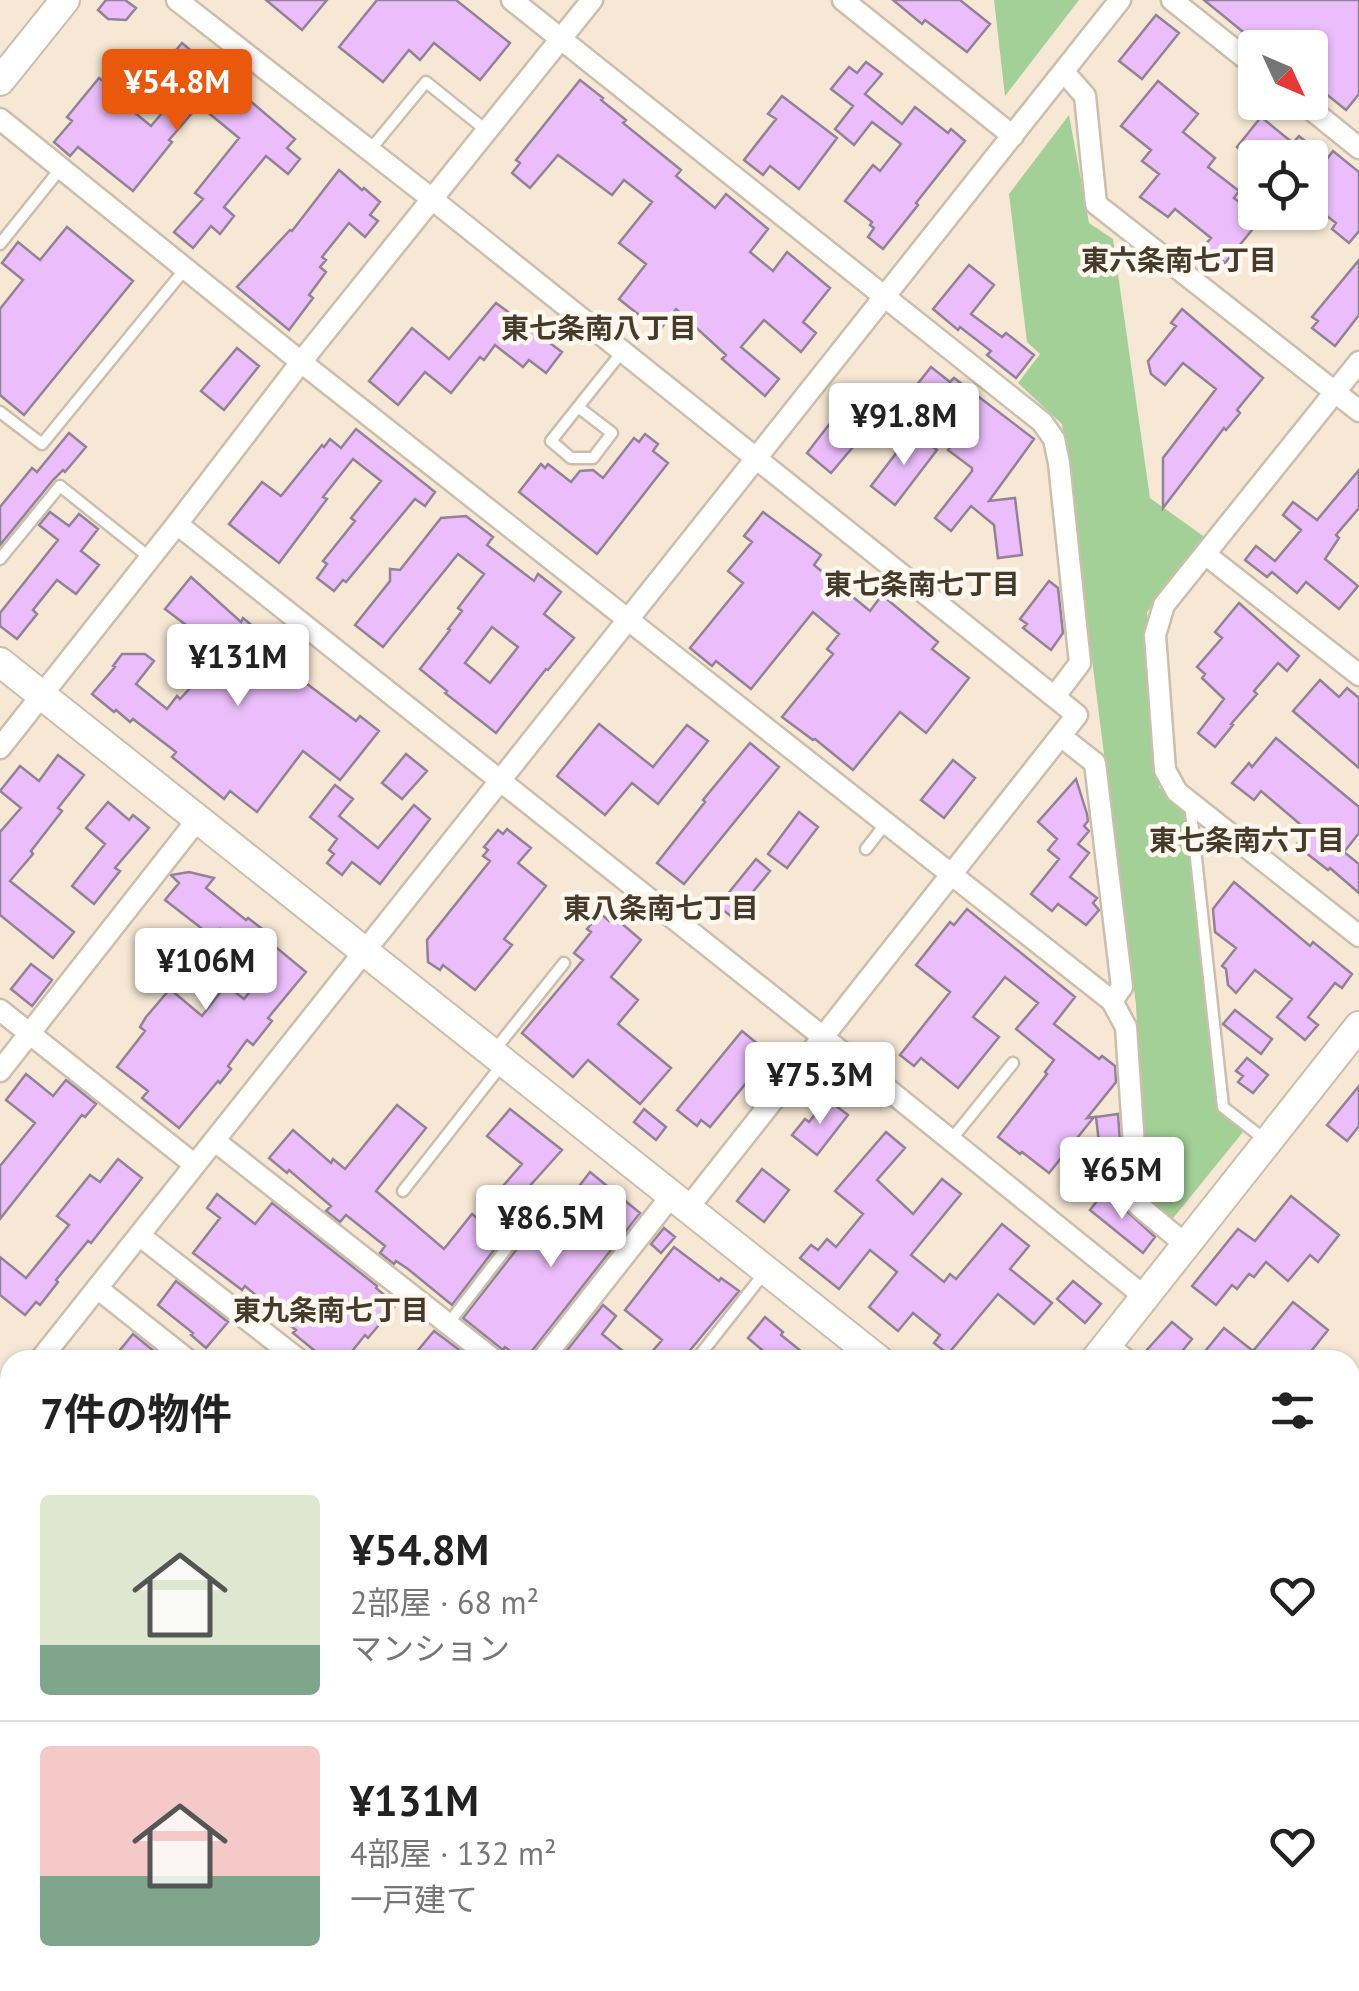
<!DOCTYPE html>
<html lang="ja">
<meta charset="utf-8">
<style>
body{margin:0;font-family:"PT Sans","Noto Sans JP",sans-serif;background:#f6f6f6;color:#222;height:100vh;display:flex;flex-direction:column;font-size:38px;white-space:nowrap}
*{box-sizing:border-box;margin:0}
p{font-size:32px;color:#767676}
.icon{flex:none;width:55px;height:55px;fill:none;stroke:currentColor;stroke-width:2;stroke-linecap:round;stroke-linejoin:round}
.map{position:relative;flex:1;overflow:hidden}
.details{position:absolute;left:0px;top:1350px;width:1360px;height:642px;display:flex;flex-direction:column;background:#fff;border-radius:30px 30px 0 0;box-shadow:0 2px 8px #0004}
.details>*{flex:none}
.needle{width:65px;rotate:134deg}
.fabs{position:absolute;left:1238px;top:30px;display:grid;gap:20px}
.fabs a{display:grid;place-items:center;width:90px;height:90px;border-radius:10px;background:#fff;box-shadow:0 2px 8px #0004;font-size:50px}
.price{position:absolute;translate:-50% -85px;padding:0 22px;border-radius:10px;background:#fff;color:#222;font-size:32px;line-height:65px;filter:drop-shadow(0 2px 5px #0008)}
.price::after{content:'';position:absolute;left:50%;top:60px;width:30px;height:22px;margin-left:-15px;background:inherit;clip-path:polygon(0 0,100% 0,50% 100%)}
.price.selected{background:#ea580c;color:#fff}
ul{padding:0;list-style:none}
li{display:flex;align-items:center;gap:30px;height:250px;padding:0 40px}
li+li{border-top:2px solid #e0e0e0}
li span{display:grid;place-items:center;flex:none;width:280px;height:200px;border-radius:10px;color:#555}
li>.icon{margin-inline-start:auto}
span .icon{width:120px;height:120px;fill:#fffc;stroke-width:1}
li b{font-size:42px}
h2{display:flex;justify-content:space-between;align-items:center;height:120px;padding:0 40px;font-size:42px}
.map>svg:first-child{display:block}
.green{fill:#a2d096}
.building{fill:#ebbefb;stroke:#908395;stroke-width:2.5;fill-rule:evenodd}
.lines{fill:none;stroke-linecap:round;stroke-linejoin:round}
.lane-casing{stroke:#ccbeab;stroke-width:15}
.street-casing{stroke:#ccbeab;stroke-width:25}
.secondary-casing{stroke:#ccbeab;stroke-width:32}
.highway-casing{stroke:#ccbeab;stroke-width:40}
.lane{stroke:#fff;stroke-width:10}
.street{stroke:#fff;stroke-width:20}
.secondary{stroke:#fff;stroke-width:28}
.highway{stroke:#fff;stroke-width:35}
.labels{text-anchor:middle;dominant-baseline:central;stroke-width:9;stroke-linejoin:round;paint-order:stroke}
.neighbourhood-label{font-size:28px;font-weight:bold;fill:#463a2a;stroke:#fdf7ef}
</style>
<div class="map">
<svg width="1359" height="1991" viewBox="0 0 1359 1991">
<rect width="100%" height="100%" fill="#f7e8d5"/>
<path class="green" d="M994 0H1079L1005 96Z
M1069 115 1089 223 1113 239 1150 498 1206 538 1147 612 1159 787 1184 809 1218 1110 1243 1132 1170 1222 1146 1200 1136 1005 1062 424 1018 383 1040 354 1027 342 1009 194Z"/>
<path class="building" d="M106 0H125L136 8 126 20 108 19 98 10Z
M266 0H327L302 30Z
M377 0H456L510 43 480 80 434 43 420 60 409 50 383 82 339 47Z
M893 0H960L990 24 967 52 925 20 922 24Z
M1204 0H1359V94L1346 110 1310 81V48H1267L1255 38 1253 40Z
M1156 15 1179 33 1142 79 1119 61Z
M182 43 295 139 287 148 300 159 288 174 266 156 224 207 234 216 220 234 211 226 193 248 174 232 203 199 195 193 239 138 199 105 169 140 172 142 133 191 78 147 70 156 54 142 72 121 67 117 99 78 104 82 125 56 142 69 118 99 151 126 180 92 157 73Z
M866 62 882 74 865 94 902 124 915 107 948 133 951 129 965 141 916 203 918 205 883 249 868 237 874 228 870 225 872 222 845 201 873 165 880 171 901 144 872 122 854 145 835 129 853 106 831 89 849 67 857 73Z
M580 80 603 98 601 100 626 120 623 123 681 170 676 176 715 208 726 194 768 229 750 252 773 271 787 252 830 288 803 322 816 333 801 352 764 320 741 347 779 379 765 396 722 359 726 355 676 309 659 331 619 299 646 264 619 243 652 202 624 180 612 195 558 155 530 188 512 173 520 163 516 160Z
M1158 81 1198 114 1183 132 1215 158 1208 167 1239 191 1234 198 1261 219 1225 263 1204 246 1211 238 1175 209 1168 217 1140 197 1159 174 1142 161 1151 150 1121 126Z
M782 96 837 138 799 189 770 166 763 175 744 160 776 119 768 114Z
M1261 117 1293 143 1299 136 1327 159 1333 151 1359 172V231L1349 243 1332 229 1336 223 1310 203V158H1255V161L1237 147Z
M339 170 362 190 364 188 380 202 370 215 378 221 365 237 349 223 322 257 326 260 320 267 326 272 309 295 313 298 289 330 237 287 290 230 292 231Z
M67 227 133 281 24 415 0 395V309L23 280 2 263 18 242 40 260Z
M1359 260V315L1335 346 1312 328 1318 321 1312 317Z
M969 265 994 285 971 314 1002 337 1006 333 1034 355 1016 378 987 355 991 351 960 327 958 330 933 309Z
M496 303 562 352 546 373 529 360 523 367 495 345 484 360 480 357 451 393 425 372 398 405 369 381 412 328 449 359Z
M1182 309 1263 378 1237 410 1240 413 1226 430 1224 428 1163 508V458L1216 389 1183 363 1165 385 1151 374 1148 361 1176 326 1171 323Z
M237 348 259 366 224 410 201 391Z
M931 367 950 382 954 378 1034 439 989 501 1015 498 1022 555 998 558 994 525 971 506 951 531 935 518 972 471V468L948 450 969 423 963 419 965 415 938 393 905 434 888 421Z
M852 395 879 416 831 473 807 453Z
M356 429 435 492 425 506 415 499 346 582 343 580 334 591 317 578 327 564 323 561 355 521 351 518 381 481 353 459 323 497 327 499 279 563 229 524 262 482 281 496 322 445 324 447 330 439 341 448Z
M913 431 937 450 895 505 871 486Z
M69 433 86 447 65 472 63 470 53 480 0 545V507L32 468 37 472Z
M645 434 658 444 653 451 668 463 597 554 519 492 541 464 545 468 548 464 571 482 580 471 593 470 603 478 634 438 639 442Z
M1359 470V508L1336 535 1339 538 1325 559 1358 586 1339 609 1306 582 1297 593 1272 572 1267 577 1245 560 1256 546 1275 561 1301 530 1283 515 1293 502 1317 520Z
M50 512 69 526 79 514 98 529 81 551 99 565 76 594 57 580 33 610 37 614 17 639 0 626V613L58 540 39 525Z
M763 512 821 555 814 565 870 611 882 595 938 642 932 649 969 678 926 733 900 712 853 770 815 739 813 740 782 717 833 654 827 649 839 634 813 612 751 689 716 661 712 666 690 648 743 583 728 571 752 542 744 536Z
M466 516 493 537 487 545 534 581 538 574 561 592 544 614 574 638 548 670 546 669 496 733 445 693 447 691 420 669 450 630 448 629 462 611 458 608 484 574 458 554 383 647 355 625 390 581V569L400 570 441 518ZM492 627 518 647 490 683 465 663Z
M191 577 241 622 243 618 280 649 273 658 356 721 360 716 379 731 340 780 303 751 257 812 230 791 224 799 172 757 176 752 133 719 130 722 116 710 114 712 92 694 115 667 113 666 122 654H145L154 661 136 684 167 709 177 696 180 699 192 686 224 647 199 626 194 631 165 609Z
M1049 581 1058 588 1063 633 1051 650 1023 628 1027 624 1020 619Z
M1239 603 1299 656 1287 671 1278 663 1254 691 1257 694 1231 724 1233 725 1215 747 1198 733 1224 699 1202 678 1205 674 1197 667 1222 638 1215 632Z
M1320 680 1339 697 1347 688 1359 698V768L1293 711Z
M599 724 653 767 687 725 708 741 658 804 632 783 605 815 557 776Z
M1276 738 1359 807V833L1344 852 1359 864V893L1330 868 1328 870 1296 845 1308 831 1261 791 1254 800 1232 783 1249 763 1252 767Z
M750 743 779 767 684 884 657 863 705 802 703 800Z
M406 754 427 771 402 799 382 783Z
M58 755 84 775 58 808 62 811 31 851 33 854 10 881 74 932 53 958 0 915V832L21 808 0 791 20 766 39 781Z
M953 760 975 778 944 818 921 800Z
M1076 779 1087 814 1088 821 1084 826 1089 831 1078 844 1089 853 1070 877 1097 898 1093 903 1099 910 1086 925 1058 904 1052 911 1031 894 1059 859 1048 850 1057 839 1038 822Z
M335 785 353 799 339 816 378 848 414 805 430 819 380 884 352 862 342 875 327 863 334 854 329 850 337 839 310 817Z
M108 802 129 820 133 815 149 828 115 868 120 871 94 904 72 886 105 844 86 828Z
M799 812 818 827 787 868 768 854Z
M507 829 531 848 518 863 546 886 504 939 512 945 475 990 443 965 440 970 428 962 427 940 490 861 483 856 488 850 484 847 498 830 503 834Z
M756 859 770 871 732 917 718 906Z
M189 872 214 878 206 888 246 920 248 918 265 931 261 935 306 972 268 1018 272 1021 253 1045 247 1040 228 1066 231 1069 220 1083 218 1081 179 1128 142 1098 148 1091 117 1067 145 1031 140 1027 146 1017 170 989 202 1016 226 985 244 999 269 967 220 929 214 938 165 900 179 883 171 875Z
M1234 882 1310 946 1313 942 1352 974 1342 988 1335 983 1308 1017 1318 1025 1305 1040 1277 1017 1292 999 1255 970 1236 993 1228 985 1226 969 1222 966 1236 948 1215 932 1213 909Z
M967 909 1075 997 1054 1024 1099 1059 1102 1056 1115 1066 1116 1082 1087 1118 1094 1117 1049 1173 1022 1152 1020 1154 998 1137 1047 1074 1045 1072 1054 1060 1016 1029 1038 1003 1005 977 973 1017 999 1037 958 1088 921 1058 914 1066 900 1055 950 992 916 965 950 922 954 925Z
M600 913 609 921 613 916 641 940 611 977 638 1000 618 1024 671 1068 640 1104 588 1060 573 1077 522 1033 583 960 574 953 591 932 587 929Z
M31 964 52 980 32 1006 11 989Z
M1235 1010 1272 1039 1261 1054 1223 1024Z
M742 1031 770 1054 710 1127 701 1120 697 1126 677 1110Z
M1247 1058 1268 1075 1253 1093 1238 1082 1243 1076 1236 1071Z
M26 1074 53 1096 66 1080 96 1104 85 1117 82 1115 0 1219V1166L35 1123 6 1100Z
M1359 1086V1126L1347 1141 1327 1125Z
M827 1099 848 1115 817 1155 792 1135 805 1119 809 1122Z
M397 1105 426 1128 376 1191 444 1249 472 1214 503 1238 452 1305 408 1269 396 1261 394 1264 380 1253 385 1246 346 1215 340 1222 326 1211 331 1206 289 1170 287 1173 269 1158 293 1130 331 1163 333 1159 345 1169Z
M510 1109 562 1150 518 1199 503 1186 522 1164 487 1136Z
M644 1109 666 1127 656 1140 634 1122Z
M1118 1114 1123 1184 1104 1186 1096 1117Z
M886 1132 905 1148 877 1180 913 1214 942 1179 961 1194 911 1255 944 1282 950 1274 956 1279 1002 1224 1029 1246 1010 1269 1052 1303 1034 1324 998 1294 948 1354 934 1343 940 1335 913 1313 898 1331 869 1307 897 1272 870 1250 839 1289 800 1258 811 1245 818 1250 827 1239 836 1247 863 1214 835 1191Z
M118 1159 142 1178 91 1243 88 1241 56 1280 58 1282 40 1305 36 1302 25 1315 0 1295V1257L26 1278 69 1225 57 1216 90 1175 100 1182Z
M762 1169 789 1190 764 1222 737 1201Z
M590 1172 640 1213 531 1352 528 1360H522L505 1347 503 1350 463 1318 531 1231 544 1242 584 1188 580 1185Z
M1105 1191 1155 1237 1143 1253 1090 1210Z
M217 1194 255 1224 272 1203 377 1286 376 1288 396 1305 368 1338 365 1335 345 1360H326L293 1333 296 1330 269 1310 271 1308 245 1286 242 1290 193 1253 220 1218 207 1208Z
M1291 1196 1339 1235 1318 1262 1310 1255 1288 1281 1266 1262 1254 1277 1249 1274 1237 1289 1232 1285 1216 1305 1192 1286 1238 1229 1255 1241Z
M664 1228 675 1237 661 1253 651 1244Z
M674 1247 719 1281 721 1278 739 1291 682 1360H645L662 1340 625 1310Z
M176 1281 228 1322 206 1348 191 1335 193 1333 158 1305Z
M1073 1281 1101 1304 1085 1323 1057 1299Z
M1293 1302 1328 1330 1304 1360H1198L1224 1328 1253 1351Z
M603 1305 616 1316 602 1334 634 1360H596L587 1353 581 1360H571L564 1354Z
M765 1317 783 1332 781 1335 812 1360H774L748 1338Z
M1172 1322 1192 1339 1175 1360H1155L1145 1352Z
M434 1331 466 1355 462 1360H410Z
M133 1334 155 1352 149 1360H112Z"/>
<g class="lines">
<defs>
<path id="lane" d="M370 150 426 82 487 131
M0 244 61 168
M578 407 551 441 571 458H593L612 433 578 407 622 352
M0 412 42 444 185 269
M0 559 60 486 149 557
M1190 803 1223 1107 1264 1139
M866 849 886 823
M493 1052 564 963
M951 1140 1013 1063
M403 1191 504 1062
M448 1324 526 1223
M1111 1341 1134 1360
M696 1360 765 1272
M1350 1608 1359 1621
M1350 1805 1359 1801
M0 1820 10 1828
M200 1982 211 1991
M605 1982 607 1991
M844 1991 863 1982"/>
<path id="street" d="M177 0 432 199 1077 715 688 1208
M512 0 1042 422 1054 439 1059 463 1080 663 1055 696
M843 0 1013 136
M1172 0 1255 66
M1064 72 1085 96 1096 204 1359 411
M1302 102 1359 148
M0 119 301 362 1112 1001 1126 1027 1138 1205 1186 1245
M1359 362 1164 605 1155 635 1165 770 1177 792 1359 936
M177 524 823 1037 1145 1297
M1205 554 1359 675
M1062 737 1095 763 1122 987 1112 1001
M0 748 177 524 301 362 592 0
M0 1010 195 1165
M0 1071 198 819
M215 1141 494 1360
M139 1235 299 1360
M97 1288 188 1360
M40 1360 1120 0
M542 1360 672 1195
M0 1411 10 1398
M1350 1416 1359 1405
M0 1454 10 1462
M1350 1468 1359 1476
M0 1782 10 1770
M768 1982 772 1991"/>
<path id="secondary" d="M0 81 65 0
M0 662 879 1360
M1095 1360 1359 1026"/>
<path id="highway" d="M1350 1565 1359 1561
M1350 1593 1359 1589
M425 1991 443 1982
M487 1991 505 1982"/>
</defs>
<use href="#lane" class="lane-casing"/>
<use href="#street" class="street-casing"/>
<use href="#secondary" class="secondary-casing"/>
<use href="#highway" class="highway-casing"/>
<use href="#lane" class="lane"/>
<use href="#street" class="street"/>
<use href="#secondary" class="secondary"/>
<use href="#highway" class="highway"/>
</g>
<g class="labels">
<g class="neighbourhood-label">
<text x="1179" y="259">東六条南七丁目</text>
<text x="599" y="327">東七条南八丁目</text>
<text x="922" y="583">東七条南七丁目</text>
<text x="1247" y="839">東七条南六丁目</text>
<text x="661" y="907">東八条南七丁目</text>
<text x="331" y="1309">東九条南七丁目</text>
</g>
</g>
</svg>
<div class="fabs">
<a><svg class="needle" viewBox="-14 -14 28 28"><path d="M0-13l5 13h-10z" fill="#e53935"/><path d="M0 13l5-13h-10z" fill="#767676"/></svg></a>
<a><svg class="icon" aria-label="locate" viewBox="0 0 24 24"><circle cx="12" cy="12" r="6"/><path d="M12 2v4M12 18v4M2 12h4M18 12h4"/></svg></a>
</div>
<b class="price selected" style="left:177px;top:134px">¥54.8M</b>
<b class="price" style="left:904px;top:468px">¥91.8M</b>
<b class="price" style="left:238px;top:709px">¥131M</b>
<b class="price" style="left:206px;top:1013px">¥106M</b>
<b class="price" style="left:820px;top:1127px">¥75.3M</b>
<b class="price" style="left:1122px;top:1222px">¥65M</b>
<b class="price" style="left:551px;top:1270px">¥86.5M</b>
<section class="details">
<h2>7件の物件<svg class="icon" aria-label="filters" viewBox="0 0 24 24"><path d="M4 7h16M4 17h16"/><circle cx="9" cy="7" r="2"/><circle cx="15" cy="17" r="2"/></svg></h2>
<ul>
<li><span style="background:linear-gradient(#dfe7d0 75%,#7fa58c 0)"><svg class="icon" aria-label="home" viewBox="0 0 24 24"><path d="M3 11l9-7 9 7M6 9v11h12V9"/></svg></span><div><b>¥54.8M</b><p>2部屋 · 68 m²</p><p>マンション</p></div><svg class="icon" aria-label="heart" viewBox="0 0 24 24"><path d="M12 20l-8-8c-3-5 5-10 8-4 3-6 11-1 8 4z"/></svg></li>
<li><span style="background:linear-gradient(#f6c9c9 65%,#7fa58c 0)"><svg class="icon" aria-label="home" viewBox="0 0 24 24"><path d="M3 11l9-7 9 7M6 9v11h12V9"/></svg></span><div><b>¥131M</b><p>4部屋 · 132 m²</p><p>一戸建て</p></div><svg class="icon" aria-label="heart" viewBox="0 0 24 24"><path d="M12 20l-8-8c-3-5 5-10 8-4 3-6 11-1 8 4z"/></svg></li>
</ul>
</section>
</div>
